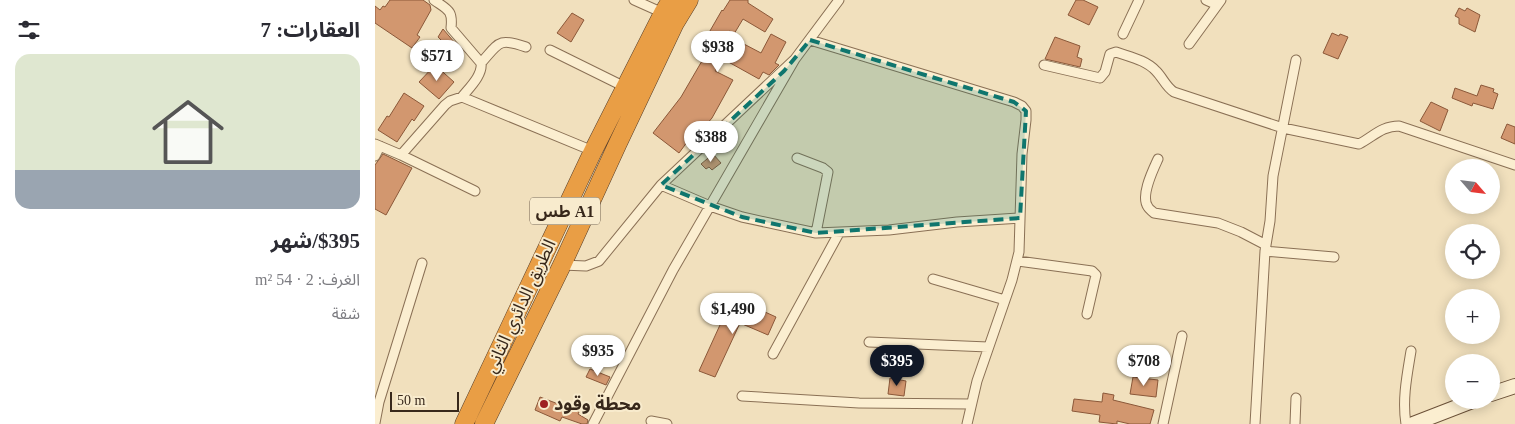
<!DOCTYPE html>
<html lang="ar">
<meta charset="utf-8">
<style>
body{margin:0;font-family:"Times New Roman","Noto Sans Arabic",serif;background:#f7f7f7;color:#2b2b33;direction:rtl;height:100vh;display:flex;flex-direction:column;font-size:19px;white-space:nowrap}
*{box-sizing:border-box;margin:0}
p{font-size:16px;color:#7c7c81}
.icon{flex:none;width:28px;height:28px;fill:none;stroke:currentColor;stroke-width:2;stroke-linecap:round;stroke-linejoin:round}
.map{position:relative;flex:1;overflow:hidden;direction:ltr}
.sheet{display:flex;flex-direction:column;background:#fff;width:375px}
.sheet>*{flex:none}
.needle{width:32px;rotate:118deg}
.buttons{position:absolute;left:1070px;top:159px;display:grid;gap:10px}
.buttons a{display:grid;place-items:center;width:55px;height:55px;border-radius:50%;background:#fff;box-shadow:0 2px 12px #0003;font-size:25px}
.scale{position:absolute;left:15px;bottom:12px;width:69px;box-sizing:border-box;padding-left:5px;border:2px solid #38281b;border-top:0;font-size:14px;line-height:18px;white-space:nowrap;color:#38281b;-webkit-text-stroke:4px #f8ebcd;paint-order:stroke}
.price{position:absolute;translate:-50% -42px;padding:0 11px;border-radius:18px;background:#fff;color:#222;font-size:16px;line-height:32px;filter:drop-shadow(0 1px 2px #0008)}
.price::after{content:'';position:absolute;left:50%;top:30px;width:15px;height:11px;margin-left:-8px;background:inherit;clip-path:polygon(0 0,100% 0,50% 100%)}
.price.on{background:#111827;color:#fff}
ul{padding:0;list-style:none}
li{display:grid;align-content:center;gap:10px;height:265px;padding:0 15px}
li+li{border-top:1px solid #e1e1e2}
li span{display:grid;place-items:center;height:155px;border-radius:15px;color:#555}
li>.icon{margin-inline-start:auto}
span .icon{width:90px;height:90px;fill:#fffc;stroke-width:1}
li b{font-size:21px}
h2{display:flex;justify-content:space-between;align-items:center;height:60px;padding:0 15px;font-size:21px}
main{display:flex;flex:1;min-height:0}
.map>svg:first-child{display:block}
.building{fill:#d2976f;stroke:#8b5839}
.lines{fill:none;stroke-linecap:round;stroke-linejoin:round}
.street-casing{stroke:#8a7055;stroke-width:11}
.secondary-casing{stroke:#6c5138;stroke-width:16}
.highway-casing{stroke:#573e2a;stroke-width:19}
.street{stroke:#fbeed0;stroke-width:9}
.secondary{stroke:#fbeed0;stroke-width:14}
.highway{stroke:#e99e45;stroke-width:18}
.marked{fill:#0f766e;fill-opacity:0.2;stroke:#0f766e;stroke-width:4;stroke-dasharray:10 6;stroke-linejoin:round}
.poi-dot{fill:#9e2023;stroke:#f8ebcd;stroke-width:2}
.labels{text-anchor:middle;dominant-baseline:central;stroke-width:4;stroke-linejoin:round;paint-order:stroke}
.shield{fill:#f8ebcd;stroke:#726250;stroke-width:1}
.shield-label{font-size:16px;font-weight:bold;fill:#38281b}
.street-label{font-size:18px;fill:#38281b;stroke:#f8ebcd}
.poi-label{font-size:18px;font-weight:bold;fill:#38281b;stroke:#f8ebcd;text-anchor:start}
</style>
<main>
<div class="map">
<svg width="1140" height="424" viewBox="0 0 1140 424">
<rect width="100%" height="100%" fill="#f1e0bd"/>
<path class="building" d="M15 0H48L55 5 56 10 42 35 45 37 37 48 0 23V6L5 10 8 6 10 7Z
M355 0H373V3L398 19 390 32 368 19 359 34 354 31 347 44 362 53 367 43 386 53 396 34 411 42 400 63 404 65 394 75 388 72 384 79 348 59 340 71 358 80 337 118 331 125 327 122 304 153 278 133 306 97 331 54 324 50 347 10 348 11Z
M701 0H708L723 7 714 25 693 15Z
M1084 8 1090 11 1092 8 1105 15 1100 32 1084 24V18L1080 16Z
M197 13 209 20 196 42 182 33Z
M68 29 80 43 66 58 61 53 70 44 63 37Z
M957 33 964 36 965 34 973 37 963 59 948 53Z
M680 37 705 46 702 57 707 59 705 67 670 59Z
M60 65 79 82 64 99 44 82Z
M1106 85 1119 89 1118 92 1123 94 1118 109 1098 103 1097 106 1077 98 1080 88 1102 96Z
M29 93 49 106 39 121 37 119 22 142 3 130 12 116 14 117Z
M1056 102 1073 110 1065 131 1045 121Z
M1132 124 1140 127V144L1126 138Z
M8 154 37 168 11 215 0 209V165Z
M338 154 346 163 337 170 334 167 331 169 326 164Z
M355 303 378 313 379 311 389 315 390 312 401 317 393 335 365 323 340 377 324 371Z
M215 369 235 377 231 385 211 377Z
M758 377 783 380 781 397 755 394Z
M515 378 531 381 529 396 513 394Z
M728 393 739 395 738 400 779 410 775 424H755L742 421V424L724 422 725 415 697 411 699 399 727 402Z
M165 397 204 412 203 414 213 420 212 424H207L187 417 185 421 160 410Z"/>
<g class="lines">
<defs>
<path id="street" d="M59 0C73 10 78 10 76 28L106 63C108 75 94 88 87 97
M259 0 288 13
M831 0 842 5
M748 34 764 0
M435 40 639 102 647 106 651 111V120L647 154 644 252 637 280 602 381 592 424
M814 44 846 0
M175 50 250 87
M106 63C124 43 123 37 151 47
M669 65 725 78 730 72 735 54 741 52C755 57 771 60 781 71 788 78 791 87 799 92L908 128 984 144C999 136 1007 126 1024 126L1140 165
M0 144 26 155 70 105 75 101 87 97 218 151
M26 155 100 191
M0 156 5 146
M422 158 448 168 453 172 441 233
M783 159C778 170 765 196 773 207 774 209 777 211 779 213L843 223 866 232 891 245
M286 185 335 206 367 217 441 233 514 230 582 222 645 218
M890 251 959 257
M643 261 717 271 721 275 712 314
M187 265 211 266 224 261 286 185 420 59 464 0
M558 279 630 300
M494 342 613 347
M398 354 464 233
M367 396 484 403 596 404
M276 421 292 424
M0 423 4 402 47 263
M218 424 298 270 420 59
M788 424 807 336
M880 424 890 251 895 221 898 176 921 60
M920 424 921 398
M1031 424C1027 400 1032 375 1036 351"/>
<path id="secondary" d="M1116 394 1140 386
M1038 424 1100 400"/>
<path id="highway" d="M89 424 218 151 288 13 296 0
M109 424 187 265 243 143 300 23 314 0"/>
</defs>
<use href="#street" class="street-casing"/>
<use href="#secondary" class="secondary-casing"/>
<use href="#highway" class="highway-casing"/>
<use href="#street" class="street"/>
<use href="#secondary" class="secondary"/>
<use href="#highway" class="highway"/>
</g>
<path class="marked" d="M435 40 639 102 651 111 645 218 441 233 367 217 286 185 409 71Z"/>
<circle class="poi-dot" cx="169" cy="404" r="5"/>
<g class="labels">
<rect class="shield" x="155" y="197.5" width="70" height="27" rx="4"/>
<g class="shield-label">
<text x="190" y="211">طس A1</text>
</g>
<g class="street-label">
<text transform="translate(145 306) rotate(-65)">الطريق الدائري الثاني</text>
</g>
<g class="poi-label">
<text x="179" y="404">محطة وقود</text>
</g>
</g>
</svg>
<div class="buttons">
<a><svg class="needle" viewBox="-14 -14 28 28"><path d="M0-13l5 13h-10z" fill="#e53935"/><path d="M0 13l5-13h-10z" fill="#7c7c81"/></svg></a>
<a><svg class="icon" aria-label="locate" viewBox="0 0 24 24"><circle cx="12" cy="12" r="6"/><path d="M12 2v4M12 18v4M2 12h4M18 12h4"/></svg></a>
<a>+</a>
<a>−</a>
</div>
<div class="scale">50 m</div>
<b class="price" style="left:343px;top:73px">$938</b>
<b class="price" style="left:62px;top:82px">$571</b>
<b class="price" style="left:336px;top:163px">$388</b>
<b class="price" style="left:358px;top:335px">$1,490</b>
<b class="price" style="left:223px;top:377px">$935</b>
<b class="price on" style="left:522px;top:387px">$395</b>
<b class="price" style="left:769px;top:387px">$708</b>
</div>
<section class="sheet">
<h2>العقارات: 7<svg class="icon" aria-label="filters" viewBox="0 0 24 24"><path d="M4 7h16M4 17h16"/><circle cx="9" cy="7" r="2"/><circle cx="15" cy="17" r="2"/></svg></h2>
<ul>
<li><span style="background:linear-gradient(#dfe7d0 75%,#9aa5b1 0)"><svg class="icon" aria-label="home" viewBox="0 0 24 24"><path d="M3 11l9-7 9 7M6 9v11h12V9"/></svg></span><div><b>$395/شهر</b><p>الغرف: 2 · 54 m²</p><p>شقة</p></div></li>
</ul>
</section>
</main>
